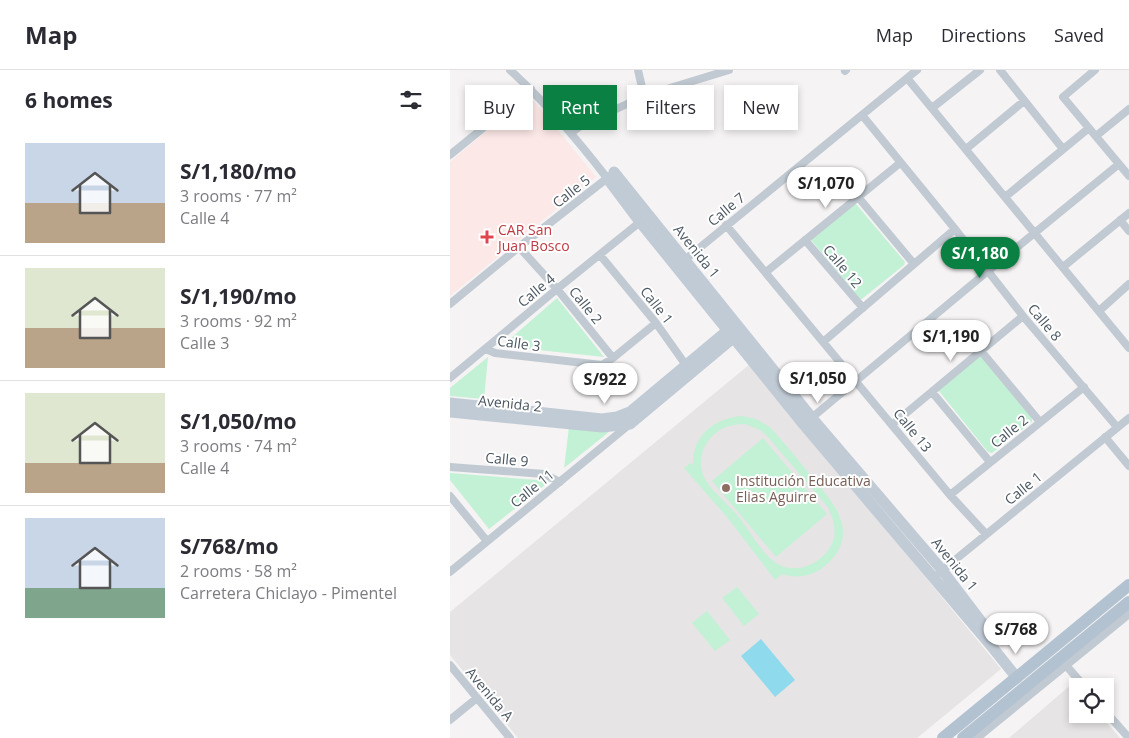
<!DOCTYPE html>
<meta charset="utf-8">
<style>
body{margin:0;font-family:"Open Sans",sans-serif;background:#f2f2f3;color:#2b2b33;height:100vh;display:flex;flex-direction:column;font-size:19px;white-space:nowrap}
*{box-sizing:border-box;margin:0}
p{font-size:16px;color:#7c7c81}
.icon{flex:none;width:28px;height:28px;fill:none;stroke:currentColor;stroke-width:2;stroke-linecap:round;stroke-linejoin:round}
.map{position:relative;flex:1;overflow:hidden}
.panel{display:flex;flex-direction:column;background:#fff;width:450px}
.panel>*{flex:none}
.hud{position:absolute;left:15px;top:15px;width:475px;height:45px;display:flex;gap:10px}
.controls{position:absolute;left:619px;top:608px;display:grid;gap:10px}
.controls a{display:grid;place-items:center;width:45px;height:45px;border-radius:0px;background:#fff;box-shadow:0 2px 8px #0003;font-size:25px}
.price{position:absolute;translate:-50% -42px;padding:0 11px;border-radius:18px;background:#fff;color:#222;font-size:16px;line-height:32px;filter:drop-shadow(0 1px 2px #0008)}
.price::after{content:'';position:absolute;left:50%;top:30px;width:15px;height:11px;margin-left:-8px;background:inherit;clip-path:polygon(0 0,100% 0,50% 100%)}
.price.active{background:#0b8043;color:#fff}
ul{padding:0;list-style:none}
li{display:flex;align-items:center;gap:15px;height:125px;padding:0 25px}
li+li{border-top:1px solid #e1e1e2}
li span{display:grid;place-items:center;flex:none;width:140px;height:100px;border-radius:0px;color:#555}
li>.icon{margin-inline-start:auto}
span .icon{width:60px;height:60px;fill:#fffc;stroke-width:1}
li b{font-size:21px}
h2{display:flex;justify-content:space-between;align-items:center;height:60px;padding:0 25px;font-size:21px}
.chip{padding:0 18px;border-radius:0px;background:#fff;box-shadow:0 2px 8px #0003;font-size:18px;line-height:45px}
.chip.active{background:#0b8043;color:#fff}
header{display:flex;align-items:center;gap:30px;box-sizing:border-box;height:70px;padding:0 25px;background:#fff;border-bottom:1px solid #e1e1e2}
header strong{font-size:24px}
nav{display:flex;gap:28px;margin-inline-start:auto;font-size:18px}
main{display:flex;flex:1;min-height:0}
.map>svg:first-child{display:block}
.education{fill:#e6e4e5}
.medical{fill:#fce8e6}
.green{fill:#c3f1d5;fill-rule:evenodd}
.water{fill:#90daee}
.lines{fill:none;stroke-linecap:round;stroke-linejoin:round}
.street{stroke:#c1cad2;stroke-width:8}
.secondary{stroke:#c1cbd6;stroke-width:11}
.primary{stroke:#b3c2d1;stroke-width:12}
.health-dot{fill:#e0444e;stroke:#fff;stroke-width:2}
.education-dot{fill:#8d6e63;stroke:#fff;stroke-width:2}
.labels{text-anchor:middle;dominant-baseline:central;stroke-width:4;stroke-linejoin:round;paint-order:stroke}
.street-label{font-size:14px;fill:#4a5661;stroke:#fff}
.health-label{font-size:14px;fill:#be3a42;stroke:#fff;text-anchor:start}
.education-label{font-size:14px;fill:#785e54;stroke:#fff;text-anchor:start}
</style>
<header>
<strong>Map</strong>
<nav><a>Map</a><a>Directions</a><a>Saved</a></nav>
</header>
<main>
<section class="panel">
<h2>6 homes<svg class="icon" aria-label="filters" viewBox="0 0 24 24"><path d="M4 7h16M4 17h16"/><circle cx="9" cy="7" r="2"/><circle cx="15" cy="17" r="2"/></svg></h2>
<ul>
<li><span style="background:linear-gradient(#c9d6e8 60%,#b9a48a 0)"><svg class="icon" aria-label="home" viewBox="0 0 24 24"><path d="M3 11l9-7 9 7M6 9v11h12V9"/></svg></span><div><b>S/1,180/mo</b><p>3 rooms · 77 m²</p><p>Calle 4</p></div></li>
<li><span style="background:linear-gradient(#dfe7d0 60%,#b9a48a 0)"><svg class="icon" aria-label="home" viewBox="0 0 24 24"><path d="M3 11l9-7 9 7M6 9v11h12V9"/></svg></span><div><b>S/1,190/mo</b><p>3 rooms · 92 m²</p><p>Calle 3</p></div></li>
<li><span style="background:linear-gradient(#dfe7d0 70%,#b9a48a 0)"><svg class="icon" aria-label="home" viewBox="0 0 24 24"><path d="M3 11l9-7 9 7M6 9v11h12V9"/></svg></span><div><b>S/1,050/mo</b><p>3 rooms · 74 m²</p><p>Calle 4</p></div></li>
<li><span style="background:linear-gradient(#c9d6e8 70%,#7fa58c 0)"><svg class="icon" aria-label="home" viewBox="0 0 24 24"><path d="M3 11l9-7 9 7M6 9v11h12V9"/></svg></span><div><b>S/768/mo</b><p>2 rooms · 58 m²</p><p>Carretera Chiclayo - Pimentel</p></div></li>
</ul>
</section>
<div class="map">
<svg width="679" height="668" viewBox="0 0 679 668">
<rect width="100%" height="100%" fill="#f5f3f3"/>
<path class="education" d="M300 294 551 599 467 668H68L0 585V542Z
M623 613 627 619 628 644H649L670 668H559Z"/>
<path class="medical" d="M79 25 146 107 0 226V92Z"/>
<path class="green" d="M404 134H406L455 192 454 195 412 229H410L361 170Z
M107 228 154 287 52 276Z
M529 286H532L582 348V352L542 383 538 382 489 321V319Z
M38 287 34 329 0 326V318Z
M292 346 306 349 320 357C333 371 345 386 357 401 381 430 414 462 375 496 363 506 347 509 332 504L325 510 277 447 234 398 241 393 243 395C242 366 264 348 292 346ZM295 354 310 360 316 365 377 436C385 450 388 466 379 479 367 497 340 506 322 490 309 479 299 459 287 445 277 433 264 423 256 411 244 391 255 365 276 357 282 355 288 354 295 354Z
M119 357 159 362 114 398Z
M313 368 377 444 326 487 262 411Z
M0 403 100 411 39 459 0 410Z
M287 517 309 544 294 556 272 528Z
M257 541 280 570 265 581 242 553Z"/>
<path class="water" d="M311 569 345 610 325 627 291 586Z"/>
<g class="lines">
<path class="street" d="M60 0C96 33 127 69 157 108
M188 0 194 26
M550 0 613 79
M645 0 613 27 679 106
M395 1 396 0
M457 8 679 278
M482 38 530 0
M412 45 505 159 573 246 667 357
M122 62 132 55 194 26 279 0
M646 66 679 39
M516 79 574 31
M0 85 81 19
M408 127 464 194
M555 127 639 58
M670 150 679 161
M276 155 500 425 536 464
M355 170 413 238
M69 177 107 219 163 288
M150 185 206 253 238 298
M231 193 467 0
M613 197 679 143
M316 202 450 93
M0 234 69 177 160 106
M649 241 679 214
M373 272 505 159
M36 279 45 283 152 295 163 288 206 253
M531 281 590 352
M0 308 107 219 190 152
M482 322 540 392
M359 350 538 201 669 94
M443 354 573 246
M655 367 679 396
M0 397 94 404 110 412
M500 425 634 317
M0 426 37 471
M0 502 180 354
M489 503 679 348
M613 592 634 616
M0 595 60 668
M655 641 679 668
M0 650 27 628
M527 668 679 544"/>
<path class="secondary" d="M164 102 362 348 492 500 540 563 543 578
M157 108 190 152 354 355 543 578 567 608
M0 333 152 349 167 347 180 342 283 256
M0 342 152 357 180 354 289 263"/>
<path class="primary" d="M493 668 679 515
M513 668 679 532"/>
</g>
<path class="health-dot" d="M34.5 159.5h5v5h5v5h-5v5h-5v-5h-5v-5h5z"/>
<circle class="education-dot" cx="276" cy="418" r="5"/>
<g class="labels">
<g class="street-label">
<text transform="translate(121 121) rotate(-38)">Calle 5</text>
<text transform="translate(276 139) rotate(-40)">Calle 7</text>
<text transform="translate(247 181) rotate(51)">Avenida 1</text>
<text transform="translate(393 196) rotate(50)">Calle 12</text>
<text transform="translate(86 220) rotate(-40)">Calle 4</text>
<text transform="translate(136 235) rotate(51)">Calle 2</text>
<text transform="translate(207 235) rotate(52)">Calle 1</text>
<text transform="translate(595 252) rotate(50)">Calle 8</text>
<text transform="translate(69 273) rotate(8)">Calle 3</text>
<text transform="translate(60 333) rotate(6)">Avenida 2</text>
<text transform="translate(463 360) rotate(51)">Calle 13</text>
<text transform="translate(559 361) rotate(-39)">Calle 2</text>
<text transform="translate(57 389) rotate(5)">Calle 9</text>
<text transform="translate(82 418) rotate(-39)">Calle 11</text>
<text transform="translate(573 418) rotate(-39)">Calle 1</text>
<text transform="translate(505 494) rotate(51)">Avenida 1</text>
<text transform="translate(40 624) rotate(50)">Avenida A</text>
</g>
<g class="health-label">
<text x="48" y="159">CAR San<tspan x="48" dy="16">Juan Bosco</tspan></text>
</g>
<g class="education-label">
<text x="286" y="410">Institución Educativa<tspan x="286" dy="16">Elias Aguirre</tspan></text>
</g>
</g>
</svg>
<div class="controls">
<a><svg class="icon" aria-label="locate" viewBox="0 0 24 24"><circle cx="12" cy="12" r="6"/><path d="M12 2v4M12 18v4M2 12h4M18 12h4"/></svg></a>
</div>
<b class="price" style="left:376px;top:139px">S/1,070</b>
<b class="price active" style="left:530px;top:209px">S/1,180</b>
<b class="price" style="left:501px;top:292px">S/1,190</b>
<b class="price" style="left:368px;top:334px">S/1,050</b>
<b class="price" style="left:155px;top:335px">S/922</b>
<b class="price" style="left:566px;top:585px">S/768</b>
<div class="hud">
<a class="chip">Buy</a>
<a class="chip active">Rent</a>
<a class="chip">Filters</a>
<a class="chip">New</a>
</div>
</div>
</main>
